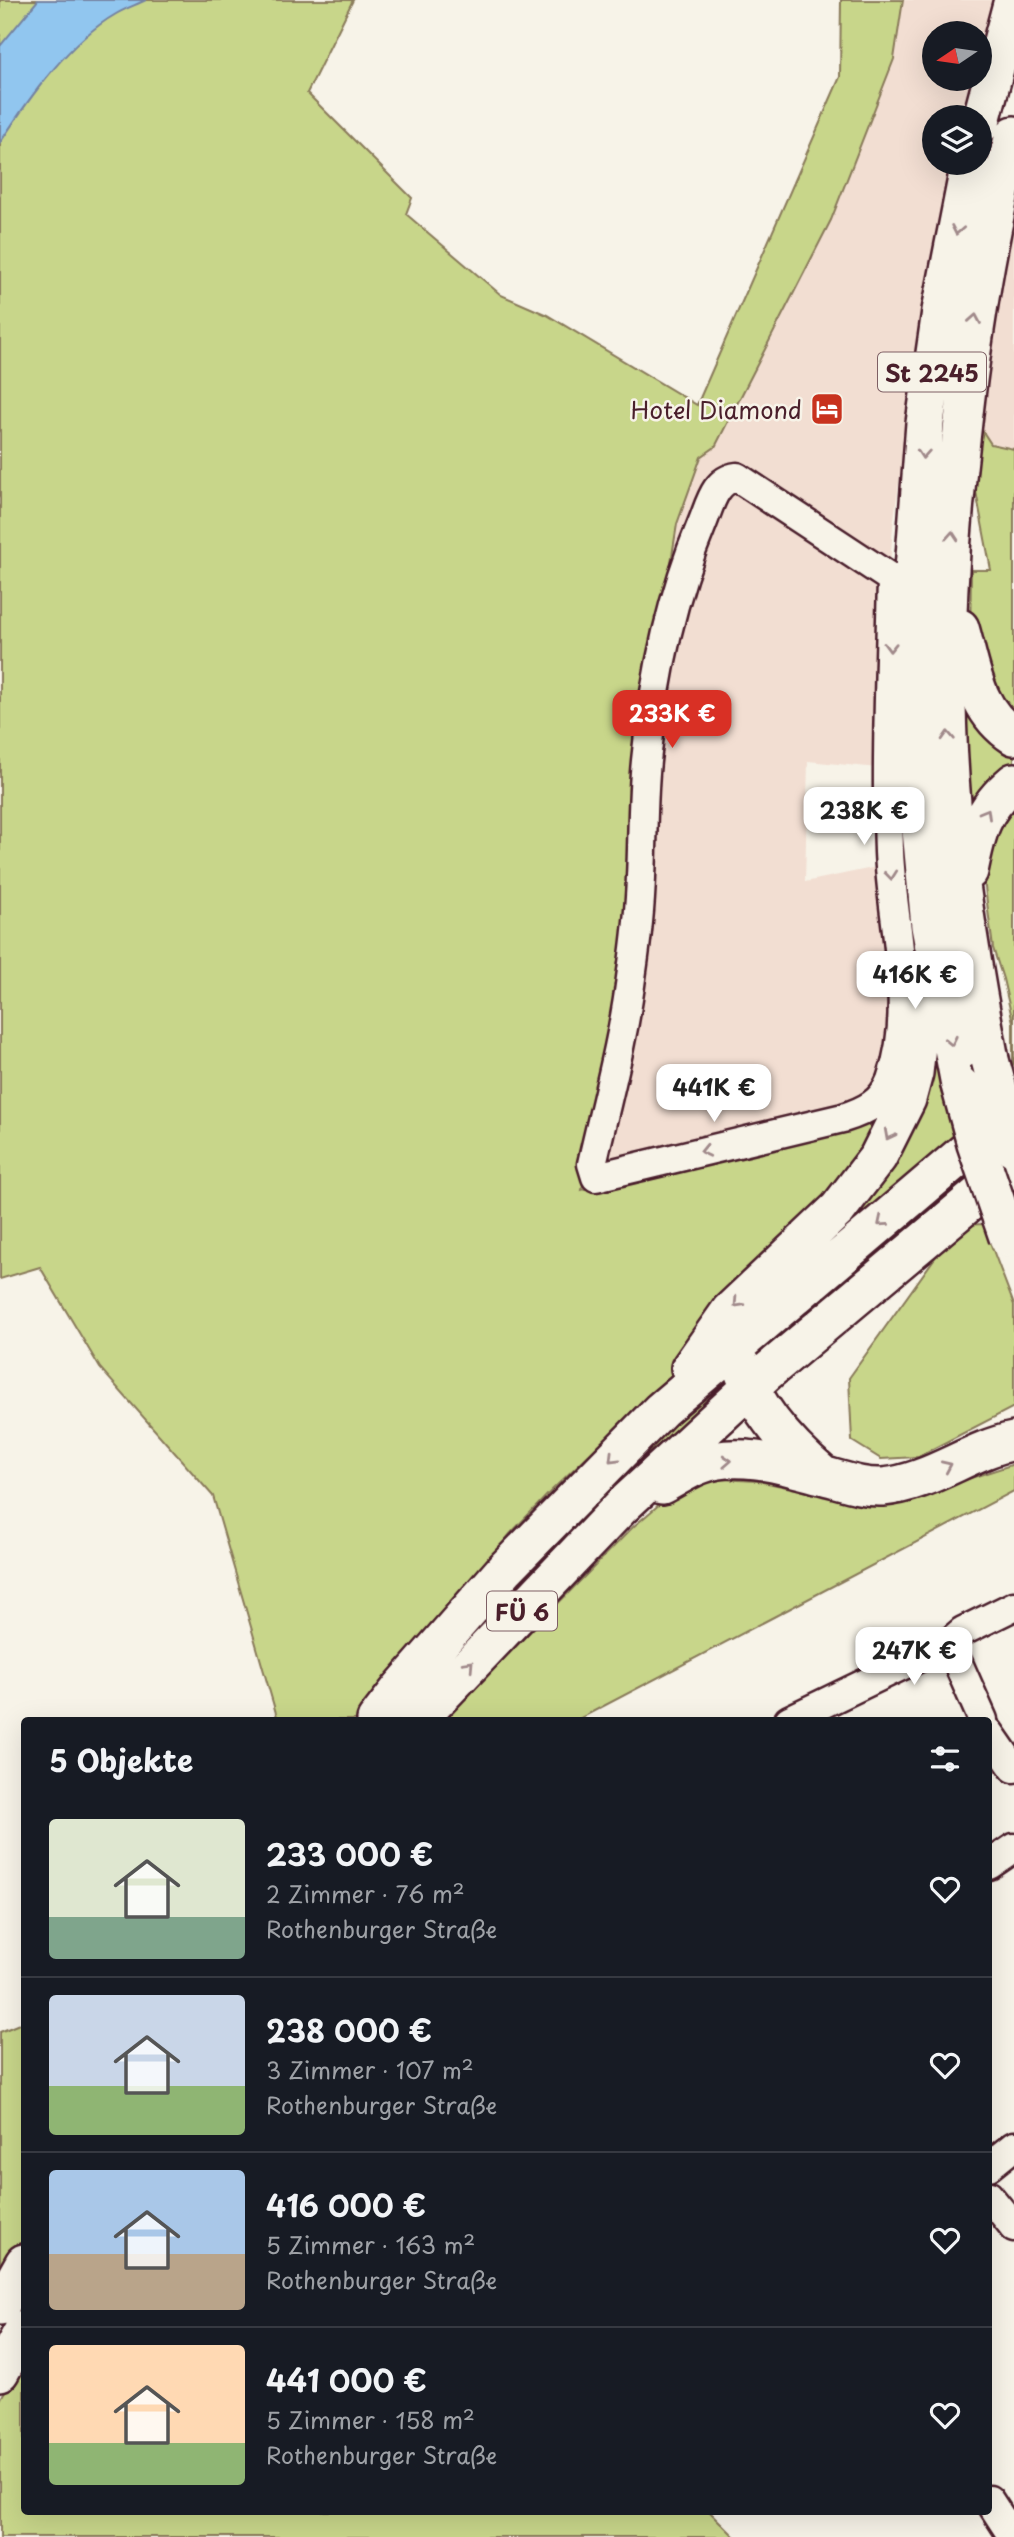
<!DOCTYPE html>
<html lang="de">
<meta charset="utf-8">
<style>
body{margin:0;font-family:"Playpen Sans",sans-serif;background:#242831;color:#f1f3f6;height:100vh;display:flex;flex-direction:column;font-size:26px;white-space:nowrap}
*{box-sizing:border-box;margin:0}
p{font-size:23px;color:#9ea1a6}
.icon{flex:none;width:38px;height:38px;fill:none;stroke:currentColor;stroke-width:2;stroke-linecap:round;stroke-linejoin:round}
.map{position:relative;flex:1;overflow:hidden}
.side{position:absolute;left:21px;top:1717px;width:971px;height:798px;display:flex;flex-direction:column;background:#171b24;border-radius:7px;box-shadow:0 7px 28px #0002}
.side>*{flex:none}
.needle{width:46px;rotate:257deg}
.tools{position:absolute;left:922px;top:21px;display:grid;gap:14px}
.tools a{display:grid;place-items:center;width:70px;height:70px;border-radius:50%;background:#171b24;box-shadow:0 7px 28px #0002;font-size:35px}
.price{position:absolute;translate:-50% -60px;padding:0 16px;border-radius:14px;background:#fff;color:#222;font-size:23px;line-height:46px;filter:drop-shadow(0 2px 4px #0008)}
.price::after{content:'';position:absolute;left:50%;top:42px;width:21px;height:16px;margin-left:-10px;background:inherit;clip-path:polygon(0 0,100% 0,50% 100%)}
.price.current{background:#d93025;color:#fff}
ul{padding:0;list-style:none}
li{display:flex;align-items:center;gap:21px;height:175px;padding:0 28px}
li+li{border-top:2px solid #363941}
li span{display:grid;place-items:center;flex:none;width:196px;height:140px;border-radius:7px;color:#555}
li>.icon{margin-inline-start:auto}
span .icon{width:84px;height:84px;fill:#fffc;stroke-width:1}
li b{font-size:30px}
h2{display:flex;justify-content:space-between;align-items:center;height:84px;padding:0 28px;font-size:30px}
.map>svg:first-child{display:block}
.built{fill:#f2ded2}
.green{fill:#c8d68a;stroke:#897a5a;stroke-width:2}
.water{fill:#91c6ef;stroke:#7583a1;stroke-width:2}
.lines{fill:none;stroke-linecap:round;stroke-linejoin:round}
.minor-casing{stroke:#4a1f2b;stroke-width:33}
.major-casing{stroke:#4a1f2b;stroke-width:42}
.minor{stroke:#f7f3e8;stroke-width:28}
.major{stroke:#f7f3e8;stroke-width:37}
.major-bridge-casing{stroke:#4a1f2b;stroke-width:42;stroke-linecap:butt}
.major-bridge{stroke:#f7f3e8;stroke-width:37}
.oneway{stroke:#a0898a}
.labels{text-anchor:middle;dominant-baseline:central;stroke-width:5;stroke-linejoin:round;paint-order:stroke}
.shield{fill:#f7f3e8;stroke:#7e5f64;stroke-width:2}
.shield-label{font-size:23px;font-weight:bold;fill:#4a1f2b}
.poi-label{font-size:24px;fill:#4a1f2b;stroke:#f7f3e8;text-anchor:end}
</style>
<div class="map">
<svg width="1014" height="2537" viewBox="0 0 1014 2537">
<rect width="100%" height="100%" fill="#f7f3e8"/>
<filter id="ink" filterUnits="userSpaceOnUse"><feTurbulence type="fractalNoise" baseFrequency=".0143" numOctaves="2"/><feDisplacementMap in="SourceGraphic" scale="14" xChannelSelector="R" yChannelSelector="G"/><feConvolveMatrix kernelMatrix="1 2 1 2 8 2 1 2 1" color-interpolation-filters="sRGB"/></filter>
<g filter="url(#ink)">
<path class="built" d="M903 0H992L980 45V33H934V79H971L962 117H934V163H951L926 285 893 526 879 714 878 768 808 761 805 882 882 866 892 1030 871 1119 582 1191 608 1064 659 640 677 524 701 456 715 447 831 220 894 59Z
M1014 217V449L991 444 978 424 1001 272Z"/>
<path class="green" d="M0 0H353L307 93 412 198 406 214 501 295 547 315 697 405 840 77 841 0H903L894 59 831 220 715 447 701 457 677 524 659 640 608 1064 582 1190 871 1119 884 1106V1132L676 1371 552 1490 510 1534 361 1720H278L213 1496 100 1368 40 1267 0 1279Z
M978 424 991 444 1014 449V728L970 643 971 570H991L973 476Z
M963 679 1014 746V770L968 824Z
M1014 808V1064L1013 1065V1022L1003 979 993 948 984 880 989 846Z
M929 1009 957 1138 732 1331 841 1216Z
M983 1224 1014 1305V1407L917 1457 881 1459 852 1441 849 1378 949 1238 966 1225Z
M721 1372 738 1375 405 1720H388L455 1641Z
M1014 1464V1491L577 1720H439L482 1681 633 1527 661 1503 699 1478 758 1481 881 1507Z
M24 2022V2243L0 2286V2032Z
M24 2357V2511H709L735 2537H0V2400Z"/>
<path class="water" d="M38 0H146C136 5 126 8 116 14 69 41 29 98 0 143V46Z"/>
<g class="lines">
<defs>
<path id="minor" d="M892 579C890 670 886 761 889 852 892 924 917 1009 891 1080 882 1103 865 1111 843 1118L596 1177 592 1164C606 1102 623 1041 631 978 636 944 640 911 641 877 643 838 642 800 646 761 654 680 670 600 702 524 710 505 714 480 737 477L892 579 932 585
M949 1643 983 1720
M789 1720 949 1643 963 1631 1014 1606
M989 1732 1014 1768
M989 1865 1014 1848
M989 2166 1014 2146
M989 2196 1014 2227
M989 2500 1013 2537"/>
<path id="major" d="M980 125 1013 0
M960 628C972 669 975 711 1014 736
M969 871C977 831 982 809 1014 782
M990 1060C974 976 959 889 952 803 941 676 948 549 963 422 974 325 989 229 1014 135
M960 1085 930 926 912 733V686L913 583 925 423 941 311 970 163
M741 1365C755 1408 789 1446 823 1475
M690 1368 730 1311 838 1209 878 1157 907 1099 914 1073 925 972
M662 1485C675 1478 687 1470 700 1465 737 1450 784 1465 821 1475 842 1480 861 1488 883 1487 930 1483 969 1450 1014 1441
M376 1720 400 1689 505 1569 661 1410 1000 1122
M418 1720 621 1507 767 1372 1014 1165
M0 2306 24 2263
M0 2372 24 2329"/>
</defs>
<use href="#minor" class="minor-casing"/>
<use href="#major" class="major-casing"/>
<use href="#minor" class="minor"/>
<use href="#major" class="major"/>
<defs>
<path id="major-bridge" d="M990 1060 1014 1148
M960 1085 976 1144 1008 1237"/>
</defs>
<use href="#major-bridge" class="major-bridge-casing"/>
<use href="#major-bridge" class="major-bridge"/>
</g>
<defs><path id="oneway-chevron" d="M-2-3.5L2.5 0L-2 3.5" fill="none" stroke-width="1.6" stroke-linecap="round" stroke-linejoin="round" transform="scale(1.75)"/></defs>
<g class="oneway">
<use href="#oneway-chevron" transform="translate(957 230) rotate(101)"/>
<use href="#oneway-chevron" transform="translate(975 319) rotate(-80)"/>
<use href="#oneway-chevron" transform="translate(923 454) rotate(94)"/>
<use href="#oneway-chevron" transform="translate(952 536) rotate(-86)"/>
<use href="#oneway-chevron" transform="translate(890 647) rotate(91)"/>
<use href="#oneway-chevron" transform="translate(948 736) rotate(-93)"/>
<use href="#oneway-chevron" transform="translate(986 813) rotate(-60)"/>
<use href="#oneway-chevron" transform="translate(891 875) rotate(84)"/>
<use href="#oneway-chevron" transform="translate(951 1041) rotate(78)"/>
<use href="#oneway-chevron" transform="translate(889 1135) rotate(118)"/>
<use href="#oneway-chevron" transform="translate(705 1151) rotate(167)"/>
<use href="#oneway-chevron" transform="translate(882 1222) rotate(140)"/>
<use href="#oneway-chevron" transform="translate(738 1303) rotate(133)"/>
<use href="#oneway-chevron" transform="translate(613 1458) rotate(135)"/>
<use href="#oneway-chevron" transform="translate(727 1461) rotate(-3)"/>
<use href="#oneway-chevron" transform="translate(947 1466) rotate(-24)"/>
<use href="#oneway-chevron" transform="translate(469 1665) rotate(-47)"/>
</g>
</g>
<defs>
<symbol id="hotel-square" viewBox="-11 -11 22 22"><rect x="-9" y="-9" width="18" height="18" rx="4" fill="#c8321e" stroke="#f7f3e8"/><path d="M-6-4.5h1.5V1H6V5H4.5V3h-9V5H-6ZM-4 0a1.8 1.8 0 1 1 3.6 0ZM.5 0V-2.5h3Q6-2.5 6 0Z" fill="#fff"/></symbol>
</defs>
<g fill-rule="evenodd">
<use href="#hotel-square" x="808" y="390" width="38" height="38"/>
</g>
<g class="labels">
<g class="shield">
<rect x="878" y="352.5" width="108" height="39" rx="5"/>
<rect x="487" y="1591.5" width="70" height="39" rx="5"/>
</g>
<g class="shield-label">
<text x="932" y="372">St 2245</text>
<text x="522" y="1611">FÜ 6</text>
</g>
<g class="poi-label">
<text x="802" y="409">Hotel Diamond</text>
</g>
</g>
</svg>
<div class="tools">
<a><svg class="needle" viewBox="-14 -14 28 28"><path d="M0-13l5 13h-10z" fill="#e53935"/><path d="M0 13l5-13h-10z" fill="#9ea1a6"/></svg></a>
<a><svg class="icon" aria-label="layers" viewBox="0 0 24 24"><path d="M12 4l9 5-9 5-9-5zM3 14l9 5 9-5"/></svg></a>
</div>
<b class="price current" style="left:672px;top:750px">233K €</b>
<b class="price" style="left:864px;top:847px">238K €</b>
<b class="price" style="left:915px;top:1011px">416K €</b>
<b class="price" style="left:714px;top:1124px">441K €</b>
<b class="price" style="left:914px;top:1687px">247K €</b>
<section class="side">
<h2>5 Objekte<svg class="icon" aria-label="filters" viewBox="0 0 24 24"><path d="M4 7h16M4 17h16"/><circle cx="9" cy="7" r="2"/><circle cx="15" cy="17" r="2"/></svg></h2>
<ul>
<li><span style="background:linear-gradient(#dfe7d0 70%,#7fa58c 0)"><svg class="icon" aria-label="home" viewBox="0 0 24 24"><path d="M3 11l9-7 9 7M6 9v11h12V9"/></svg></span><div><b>233 000 €</b><p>2 Zimmer · 76 m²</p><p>Rothenburger Straße</p></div><svg class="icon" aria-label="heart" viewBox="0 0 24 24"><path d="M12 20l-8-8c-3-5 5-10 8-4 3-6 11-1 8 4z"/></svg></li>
<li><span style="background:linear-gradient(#c9d6e8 65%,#8fb573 0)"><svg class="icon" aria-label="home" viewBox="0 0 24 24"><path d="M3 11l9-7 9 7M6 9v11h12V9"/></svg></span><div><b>238 000 €</b><p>3 Zimmer · 107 m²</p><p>Rothenburger Straße</p></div><svg class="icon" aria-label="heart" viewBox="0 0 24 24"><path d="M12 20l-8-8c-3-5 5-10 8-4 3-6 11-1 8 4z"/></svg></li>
<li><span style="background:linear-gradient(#a9c7e8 60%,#b9a48a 0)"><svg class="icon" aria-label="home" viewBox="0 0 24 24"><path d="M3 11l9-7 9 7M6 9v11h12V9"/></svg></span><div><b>416 000 €</b><p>5 Zimmer · 163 m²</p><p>Rothenburger Straße</p></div><svg class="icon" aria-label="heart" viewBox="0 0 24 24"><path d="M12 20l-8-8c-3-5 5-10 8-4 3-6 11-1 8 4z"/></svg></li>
<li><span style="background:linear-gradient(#ffd9b3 70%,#8fb573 0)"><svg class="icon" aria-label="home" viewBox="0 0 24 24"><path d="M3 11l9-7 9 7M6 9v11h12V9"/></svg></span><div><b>441 000 €</b><p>5 Zimmer · 158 m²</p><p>Rothenburger Straße</p></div><svg class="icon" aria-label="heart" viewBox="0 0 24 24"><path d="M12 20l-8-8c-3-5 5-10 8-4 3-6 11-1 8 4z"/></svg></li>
</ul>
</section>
</div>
